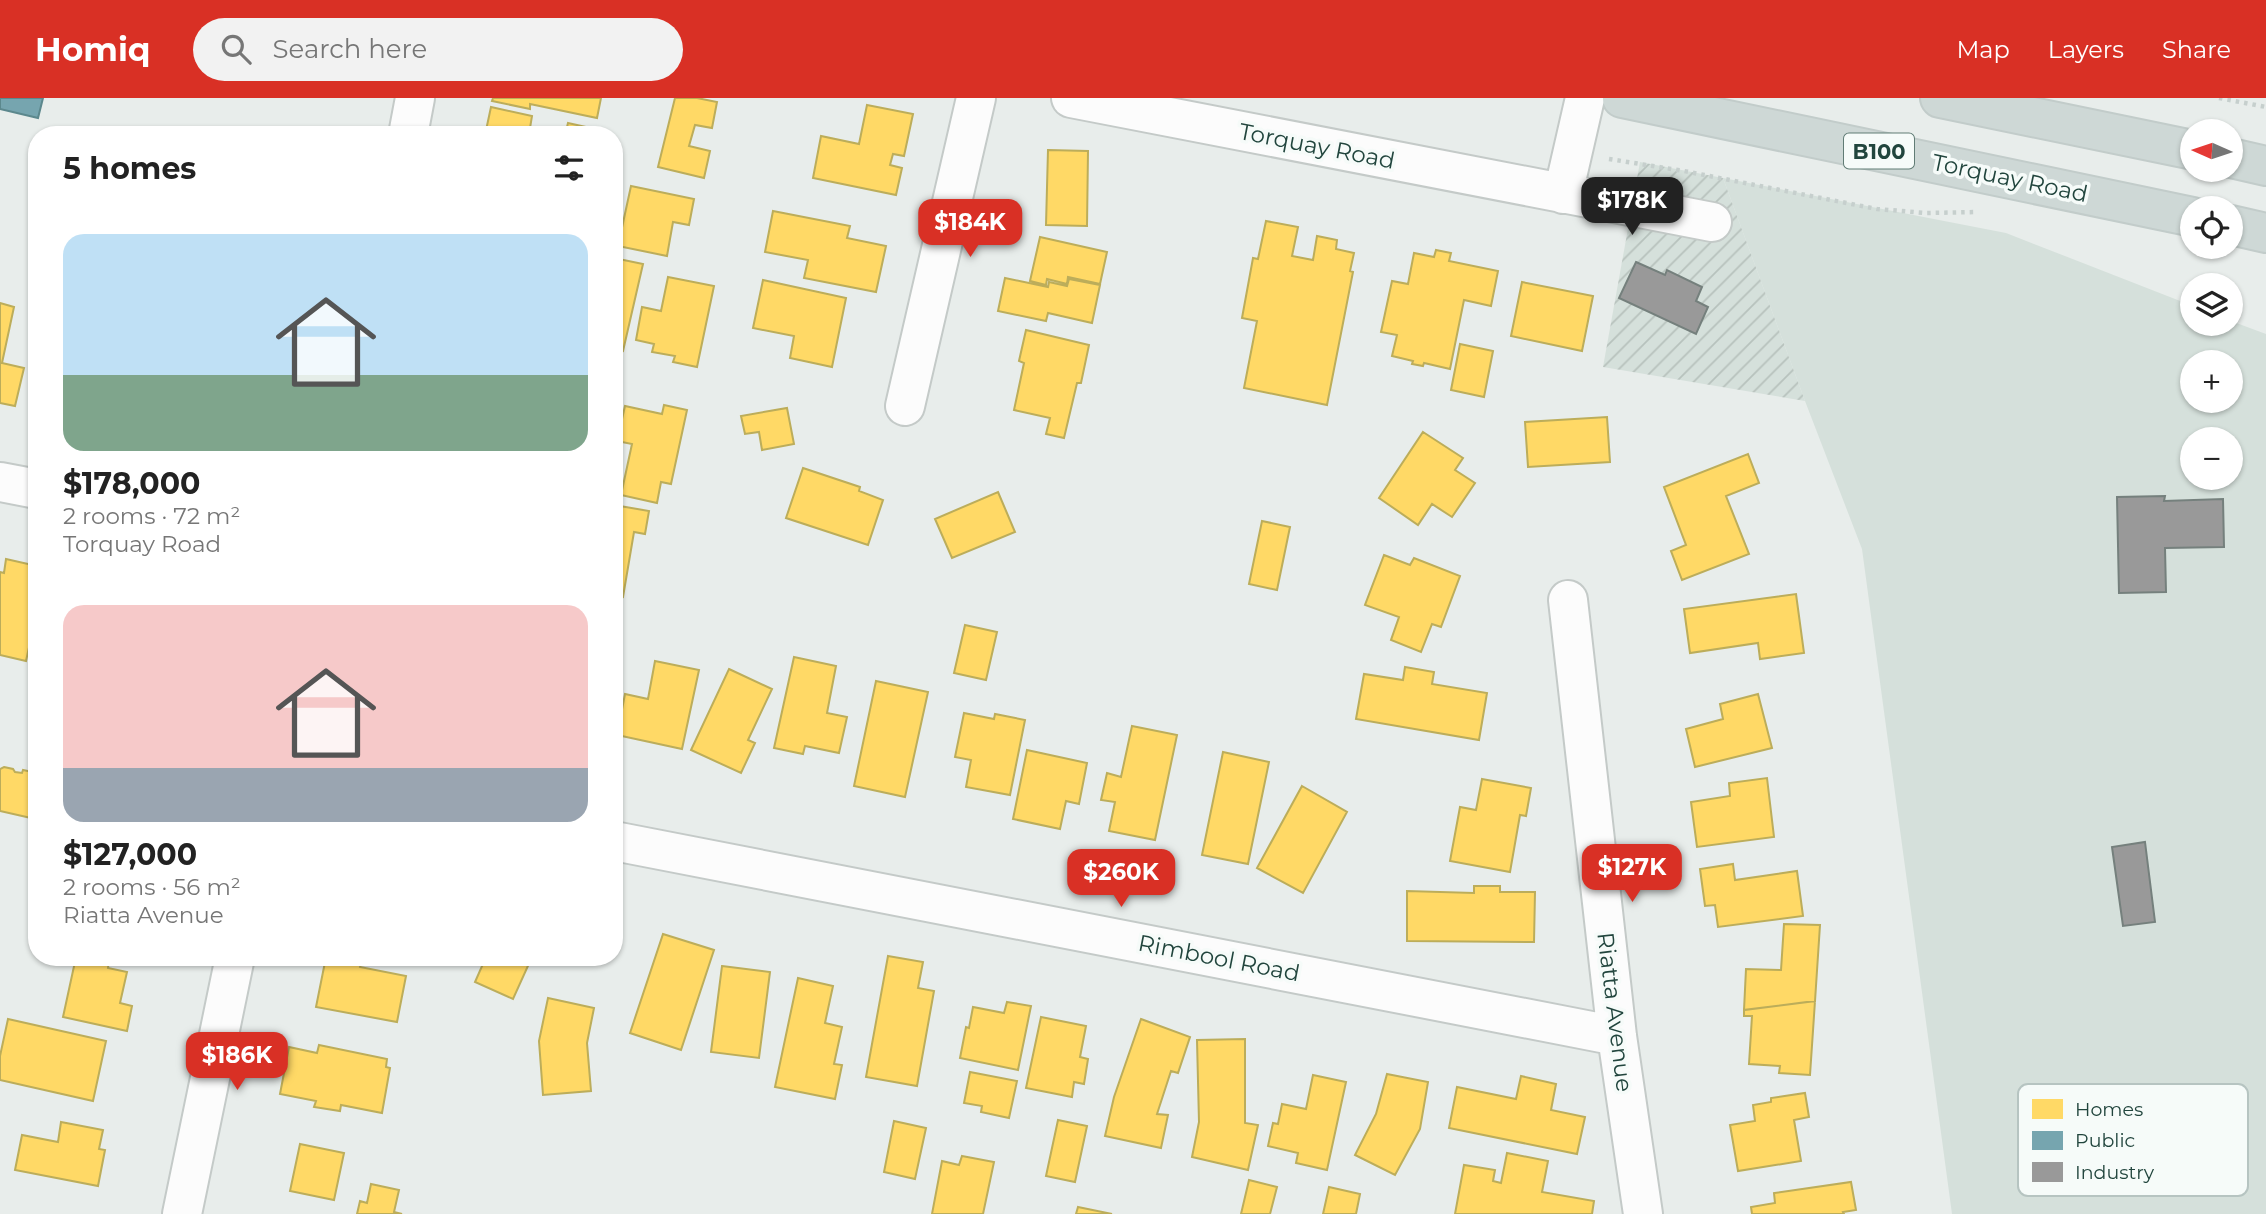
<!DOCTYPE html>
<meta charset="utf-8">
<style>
body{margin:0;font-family:Montserrat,sans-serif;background:#f2f2f2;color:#222;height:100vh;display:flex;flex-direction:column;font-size:26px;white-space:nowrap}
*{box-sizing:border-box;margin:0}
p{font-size:23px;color:#767676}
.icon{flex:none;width:38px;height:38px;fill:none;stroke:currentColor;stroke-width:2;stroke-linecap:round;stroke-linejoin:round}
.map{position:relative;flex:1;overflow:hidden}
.sheet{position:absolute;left:28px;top:28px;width:595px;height:840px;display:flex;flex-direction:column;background:#fff;border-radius:28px;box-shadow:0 2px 5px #0004}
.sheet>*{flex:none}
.needle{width:46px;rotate:273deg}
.controls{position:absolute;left:2180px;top:21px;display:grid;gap:14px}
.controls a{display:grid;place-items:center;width:63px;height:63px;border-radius:50%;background:#fff;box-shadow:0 2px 5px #0004;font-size:35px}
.price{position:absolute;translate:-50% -60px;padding:0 16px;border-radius:14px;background:#d93025;color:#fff;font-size:23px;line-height:46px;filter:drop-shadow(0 2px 4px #0008)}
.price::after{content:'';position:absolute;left:50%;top:42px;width:21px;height:16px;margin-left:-10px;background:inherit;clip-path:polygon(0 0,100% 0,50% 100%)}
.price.active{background:#222;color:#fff}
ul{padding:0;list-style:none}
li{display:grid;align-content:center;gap:14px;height:371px;padding:0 35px}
li span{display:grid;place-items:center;height:217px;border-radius:21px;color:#555}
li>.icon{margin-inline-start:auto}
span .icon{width:126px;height:126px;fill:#fffc;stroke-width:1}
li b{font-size:30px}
h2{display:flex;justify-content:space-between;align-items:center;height:84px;padding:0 35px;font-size:30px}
header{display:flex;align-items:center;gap:42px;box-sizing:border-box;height:98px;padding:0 35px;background:#d93025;color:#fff}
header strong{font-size:33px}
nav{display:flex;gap:38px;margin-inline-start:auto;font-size:24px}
.search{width:490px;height:63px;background:#f2f2f2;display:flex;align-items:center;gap:18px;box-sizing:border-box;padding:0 24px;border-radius:38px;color:#767676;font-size:26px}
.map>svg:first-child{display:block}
.built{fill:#d5e0db;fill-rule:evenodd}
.industrial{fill:url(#industrial-furrows)}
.homes{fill:#ffd966;stroke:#bcad5a;stroke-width:2}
.public{fill:#76a5af;stroke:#5c888d;stroke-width:2}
.industry{fill:#999;stroke:#75807d;stroke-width:2}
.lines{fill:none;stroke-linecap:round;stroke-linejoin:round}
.minor-casing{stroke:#c4cac8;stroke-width:42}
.major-casing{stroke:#c2ccca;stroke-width:42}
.path{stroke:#c6cfcd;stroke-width:4.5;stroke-dasharray:3.5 5;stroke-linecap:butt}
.minor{stroke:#fcfcfc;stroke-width:38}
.major{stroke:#ced8d6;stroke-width:38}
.labels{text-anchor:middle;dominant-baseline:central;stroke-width:7;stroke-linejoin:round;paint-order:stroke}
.shield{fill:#f6fbf9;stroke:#617c75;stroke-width:2}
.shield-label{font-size:21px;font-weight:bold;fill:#21453d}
.street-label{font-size:23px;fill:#21453d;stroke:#f6fbf9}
.key{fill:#f6fbf9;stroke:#b6c4c1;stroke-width:2}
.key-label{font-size:19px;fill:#21453d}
</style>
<header>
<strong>Homiq</strong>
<div class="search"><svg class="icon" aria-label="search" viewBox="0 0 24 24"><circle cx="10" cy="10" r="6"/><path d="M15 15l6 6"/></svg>Search here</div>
<nav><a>Map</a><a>Layers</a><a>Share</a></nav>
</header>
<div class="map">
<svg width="2266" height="1116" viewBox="0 0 2266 1116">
<defs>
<pattern id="industrial-furrows" width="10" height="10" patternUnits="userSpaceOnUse" patternTransform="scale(1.75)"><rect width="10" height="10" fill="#d5e0db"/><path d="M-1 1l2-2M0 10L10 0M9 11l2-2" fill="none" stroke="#b7c2bd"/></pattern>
</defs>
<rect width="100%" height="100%" fill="#e8edeb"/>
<path class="built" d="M1723 80 2006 135 2193 208V226H2231V223L2266 236V1116H1952L1862 451 1805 303ZM2193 264H2231V303H2193ZM2193 341H2231V380H2193Z"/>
<path class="industrial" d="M1640 64 1723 80 1805 303 1603 269Z"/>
<path class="homes" d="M493 0H601L597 20 530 6V11L492 3Z
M675 0H697L717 4 712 30 695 27 689 48 710 53 704 80 658 69Z
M867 7 913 16 904 58 893 56 890 67 902 70 896 97 813 80 821 38 859 46Z
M491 9 532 18 530 30 561 37H485Z
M568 25 595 31 594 37H565Z
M1048 52 1088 53 1087 128 1046 127Z
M631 88 694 101 689 127 673 124 667 158 618 148Z
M773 113 850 128 847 140 886 148 876 194 804 180 808 162 765 154Z
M1266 123 1298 129 1292 158 1313 162 1317 138 1337 142 1336 151 1354 155 1350 173 1353 174 1327 307 1244 290 1257 223 1242 220 1253 160 1258 161Z
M1040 139 1107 154 1100 186 1068 179 1067 186 1047 181 1046 187 1030 183Z
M1436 152 1451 155 1449 163 1498 173 1491 208 1464 202 1450 271 1424 265 1423 268 1412 266 1413 263 1392 258 1397 237 1381 234 1392 183 1408 186 1414 155 1434 159Z
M614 160 643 166 623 253 614 251Z
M668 179 714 188 697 269 673 264 675 258 652 254 654 246 636 242 642 209 661 213Z
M1005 180 1048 189 1049 184 1067 188 1069 181 1100 187 1092 225 1048 215 1046 223 998 213Z
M763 182 846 200 832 269 790 260 794 238 753 230Z
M1522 184 1593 198 1582 253 1511 238Z
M0 205 14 209 2 265 24 270 15 308 0 305Z
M1026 232 1089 247 1081 285H1077L1064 340 1046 336 1050 320 1014 312 1024 265 1019 263Z
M1460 246 1493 253 1484 299 1451 292Z
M664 307 687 312 671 386 661 384 657 405 621 397 632 346 617 343 625 308 662 316Z
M787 310 794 346 762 352 759 334 745 336 741 318Z
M1607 319 1610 364 1528 369 1525 324Z
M1423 334 1463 360 1455 372 1475 385 1452 419 1432 406 1418 427 1379 400Z
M1748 356 1759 385 1726 398 1749 456 1682 482 1671 453 1686 447 1664 389Z
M803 370 860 389 859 393 883 402 868 447 786 420Z
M998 394 1015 434 952 460 935 421Z
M614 407 649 413 645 436 634 434 623 499 614 497Z
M1262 423 1290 429 1277 492 1249 486Z
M1384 457 1410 467 1414 460 1460 478 1441 529 1432 526 1421 554 1391 542 1399 519 1365 507Z
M6 461 37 468V513L26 563 0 557V474L4 475Z
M1796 496 1804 555 1760 561 1758 545 1690 555 1684 511Z
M965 527 997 534 986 582 954 575Z
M794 559 836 568 827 615 847 619 839 655 805 648 803 656 774 650Z
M655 563 699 572 682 651 617 637 625 596 648 601Z
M1405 569 1434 574 1432 586 1487 595 1479 642 1356 621 1364 576 1403 582Z
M729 571 772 591 748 642 755 645 741 675 691 652Z
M876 583 928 594 905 699 854 688Z
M1758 596 1772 650 1695 669 1686 631 1723 621 1720 606Z
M964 615 994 621 995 616 1025 622 1010 697 966 689 971 662 955 659Z
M1132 628 1177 637 1155 742 1109 733 1115 704 1101 702 1107 675 1121 679Z
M1027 652 1087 665 1079 706 1066 703 1060 731 1013 721Z
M1223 654 1269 664 1248 766 1202 757Z
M4 669 13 671 15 674 22 675 23 672 37 675V691L31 720 0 713V671Z
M1767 680 1774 739 1697 749 1691 704 1730 698 1729 685Z
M1482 681 1531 690 1526 718 1520 717 1510 774 1450 763 1460 709 1476 712Z
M1302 688 1347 714 1303 795 1257 770Z
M37 691V721L31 719Z
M1733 766 1735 782 1797 773 1803 818 1718 829 1715 807 1705 808 1700 771Z
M1474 788H1500V794H1535L1534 844 1407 843V793L1474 795Z
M1784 826 1820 827 1815 903 1744 912 1746 871 1781 872Z
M663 836 714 852 681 952 630 935Z
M888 858 923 864 918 890 934 893 917 988 866 979Z
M76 859H95L109 862 108 870 127 874 120 905 132 908 127 933 63 919Z
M326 859H362L360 869 406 878 397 924 316 909Z
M486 859H532L513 901 475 884Z
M722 868 770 874 759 960 711 954Z
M798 880 833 888 825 925 842 929 834 966 842 967 835 1001 775 989Z
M548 900 594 910 587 945 591 993 543 997 539 943Z
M1815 903 1810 977 1779 975 1780 968 1749 966 1752 918H1744V912Z
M1007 904 1031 908 1018 972 960 960 966 929 969 930 973 909 1004 915Z
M1041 919 1086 928 1080 959 1088 961 1084 986 1074 984 1072 999 1026 990Z
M8 921 106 943 93 1003 0 982V958Z
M1141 921 1190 939 1178 975 1171 973 1157 1016 1168 1017 1161 1050 1105 1038 1114 999Z
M1245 941V1025L1258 1027 1248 1072 1192 1059 1199 1024 1197 942Z
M319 947 387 961 386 969 390 970 382 1015 341 1007 340 1013 314 1009 316 1003 280 996 289 949 317 955Z
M970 974 1017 983 1009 1020 981 1014 982 1008 964 1005Z
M1387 976 1428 984 1420 1031 1395 1077 1355 1057 1376 1016Z
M1313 977 1346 984 1327 1072 1296 1065 1298 1055 1268 1048 1273 1025 1278 1026 1282 1006 1306 1011Z
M1521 978 1556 986 1551 1012 1585 1019 1577 1056 1449 1030 1457 989 1516 1001Z
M1805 995 1809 1019 1794 1022 1801 1063 1738 1073 1730 1027 1755 1023 1753 1007 1771 1004V1000Z
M1058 1022 1087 1028 1075 1084 1046 1078Z
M894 1023 926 1030 915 1081 884 1074Z
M61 1024 103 1032 99 1051 105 1052 98 1088 15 1072 22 1037 58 1044Z
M300 1046 344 1055 334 1102 290 1093Z
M1507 1055 1548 1063 1542 1094 1594 1103 1592 1116H1455L1464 1067 1495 1072 1493 1083 1501 1085Z
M962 1058 994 1064 983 1116H932L942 1063 959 1067Z
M1249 1082 1277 1089 1270 1116H1241Z
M1851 1084 1856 1112 1843 1114 1844 1116H1752L1751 1109 1775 1105 1774 1095Z
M371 1086 399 1092 394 1114 402 1116H357L360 1103 367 1105Z
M1329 1089 1360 1096 1356 1116H1323Z
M1078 1109 1112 1116H1076Z"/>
<path class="public" d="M0 0H43L38 20 0 11Z"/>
<path class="industry" d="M1636 164 1665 177 1667 172 1702 189 1696 203 1708 209 1696 236 1619 200Z
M2165 398 2164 403 2223 401 2224 449 2165 450 2166 494 2119 495 2117 399Z
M2145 744 2155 824 2123 828 2112 749Z"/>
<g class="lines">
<defs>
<path id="minor" d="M1071 0 1712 124
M408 37 415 0
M1563 96 1585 0
M905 308 976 0
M0 384 37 391
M1568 502 1617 938 1643 1116
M614 743 1617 938
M182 1116 235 859"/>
<path id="major" d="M1622 0 2193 119
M1940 0 2193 52
M2231 60 2266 68
M2231 127 2266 135"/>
</defs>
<use href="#minor" class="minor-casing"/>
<use href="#major" class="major-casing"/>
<path class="path" d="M2219 0 2266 9
M1609 61 1684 73 1877 111 1926 115 1977 114"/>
<use href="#minor" class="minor"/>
<use href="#major" class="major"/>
</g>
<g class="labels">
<rect class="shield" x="1844" y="35.5" width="70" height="35" rx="5"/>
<g class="shield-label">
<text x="1879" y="53">B100</text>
</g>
<g class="street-label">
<text transform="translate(1317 48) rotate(11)">Torquay Road</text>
<text transform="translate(2010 80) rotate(12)">Torquay Road</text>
<text transform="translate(1219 860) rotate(11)">Rimbool Road</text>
<text transform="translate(1615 914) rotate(83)">Riatta Avenue</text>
</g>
</g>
<rect x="2018" y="986" width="230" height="112" rx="10" class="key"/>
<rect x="2032" y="1001" width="31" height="20" fill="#ffd966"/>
<rect x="2032" y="1033" width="31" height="19" fill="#76a5af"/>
<rect x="2032" y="1064" width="31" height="20" fill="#999"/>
<g class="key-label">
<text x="2075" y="1018">Homes</text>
<text x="2075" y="1049">Public</text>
<text x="2075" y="1081">Industry</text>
</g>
</svg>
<div class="controls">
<a><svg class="needle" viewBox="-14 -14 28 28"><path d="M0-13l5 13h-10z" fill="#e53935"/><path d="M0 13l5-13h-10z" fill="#767676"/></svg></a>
<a><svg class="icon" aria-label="locate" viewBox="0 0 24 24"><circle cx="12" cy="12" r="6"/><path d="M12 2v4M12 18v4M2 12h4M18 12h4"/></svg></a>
<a><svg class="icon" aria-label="layers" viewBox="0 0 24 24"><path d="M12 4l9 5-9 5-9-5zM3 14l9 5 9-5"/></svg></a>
<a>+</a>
<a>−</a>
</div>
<b class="price active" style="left:1632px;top:139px">$178K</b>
<b class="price" style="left:970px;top:161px">$184K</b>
<b class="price" style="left:1632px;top:806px">$127K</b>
<b class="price" style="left:1121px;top:811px">$260K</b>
<b class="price" style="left:237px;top:994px">$186K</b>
<section class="sheet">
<h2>5 homes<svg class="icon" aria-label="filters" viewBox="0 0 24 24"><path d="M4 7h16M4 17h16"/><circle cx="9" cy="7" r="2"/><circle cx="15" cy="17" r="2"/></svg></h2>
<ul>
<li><span style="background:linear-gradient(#bfe0f5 65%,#7fa58c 0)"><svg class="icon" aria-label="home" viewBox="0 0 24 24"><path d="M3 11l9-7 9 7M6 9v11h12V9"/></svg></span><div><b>$178,000</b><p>2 rooms · 72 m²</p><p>Torquay Road</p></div></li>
<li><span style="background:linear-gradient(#f6c9c9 75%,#9aa5b1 0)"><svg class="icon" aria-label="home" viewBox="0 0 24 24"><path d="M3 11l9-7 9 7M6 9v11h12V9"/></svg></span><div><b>$127,000</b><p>2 rooms · 56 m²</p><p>Riatta Avenue</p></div></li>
</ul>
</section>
</div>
